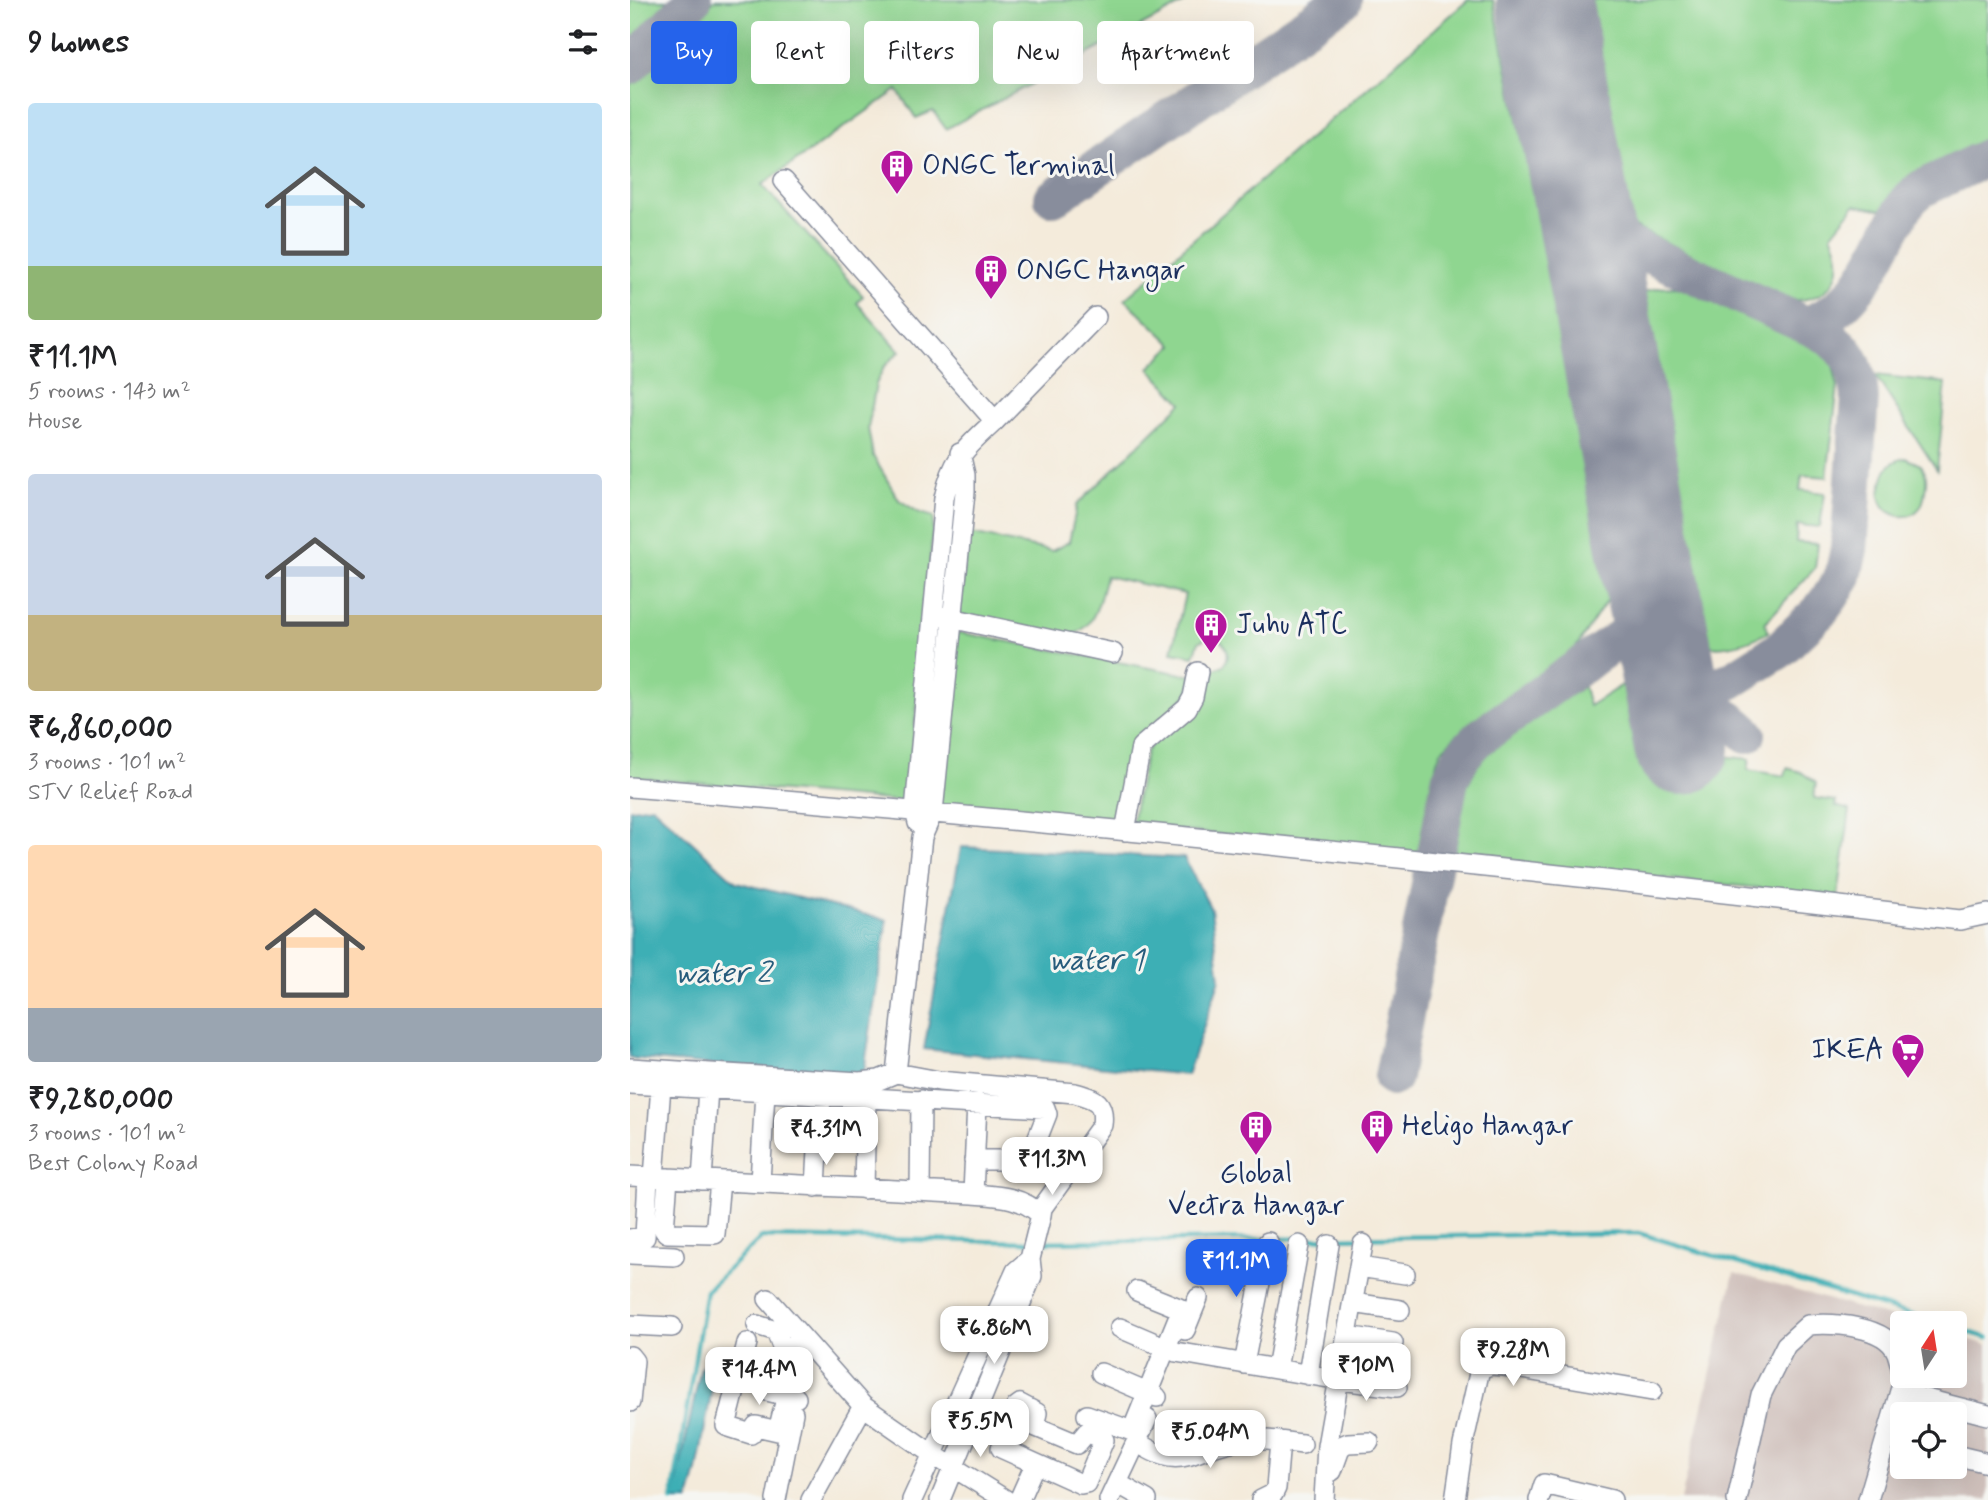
<!DOCTYPE html>
<meta charset="utf-8">
<style>
body{margin:0;font-family:Mynerve,sans-serif;background:#f2f2f2;color:#202124;height:100vh;display:flex;flex-direction:column;font-size:26px;white-space:nowrap}
*{box-sizing:border-box;margin:0}
p{font-size:23px;color:#757577}
.icon{flex:none;width:38px;height:38px;fill:none;stroke:currentColor;stroke-width:2;stroke-linecap:round;stroke-linejoin:round}
.map{position:relative;flex:1;overflow:hidden}
.drawer{display:flex;flex-direction:column;background:#fff;width:630px}
.drawer>*{flex:none}
.guide{position:absolute;left:21px;top:21px;width:665px;height:63px;display:flex;gap:14px}
.needle{width:46px;rotate:12deg}
.buttons{position:absolute;left:1260px;top:1311px;display:grid;gap:14px}
.buttons a{display:grid;place-items:center;width:77px;height:77px;border-radius:7px;background:#fff;box-shadow:0 7px 28px #0002;font-size:35px}
.price{position:absolute;translate:-50% -60px;padding:0 16px;border-radius:14px;background:#fff;color:#222;font-size:23px;line-height:46px;filter:drop-shadow(0 2px 4px #0008)}
.price::after{content:'';position:absolute;left:50%;top:42px;width:21px;height:16px;margin-left:-10px;background:inherit;clip-path:polygon(0 0,100% 0,50% 100%)}
.price.active{background:#2563eb;color:#fff}
ul{padding:0;list-style:none}
li{display:grid;align-content:center;gap:14px;height:371px;padding:0 28px}
li span{display:grid;place-items:center;height:217px;border-radius:7px;color:#555}
li>.icon{margin-inline-start:auto}
span .icon{width:126px;height:126px;fill:#fffc;stroke-width:1}
li b{font-size:30px}
h2{display:flex;justify-content:space-between;align-items:center;height:84px;padding:0 28px;font-size:30px}
.tag{padding:0 24px;border-radius:7px;background:#fff;box-shadow:0 7px 28px #0002;font-size:24px;line-height:63px}
.tag.active{background:#2563eb;color:#fff}
main{display:flex;flex:1;min-height:0}
.map>svg:first-child{display:block}
.industrial{fill:#cfc0bb;fill-rule:evenodd}
.green{fill:#8fd690;stroke:#558277;stroke-width:2}
.water{fill:#3eafb5;stroke:#2c6f8a;stroke-width:2}
.lines{fill:none;stroke-linecap:round;stroke-linejoin:round}
.stream{stroke:#3eafb5;stroke-width:4.5}
.taxiway{stroke:#888d9c;stroke-width:38}
.runway{stroke:#888d9c;stroke-width:96}
.minor-casing{stroke:#888d9c;stroke-width:22}
.minor{stroke:#fff;stroke-width:19}
.labels{text-anchor:middle;dominant-baseline:central;stroke-width:6;stroke-linejoin:round;paint-order:stroke}
.poi-label{font-size:28px;fill:#1b2f5e;stroke:#f6f6f2;text-anchor:start}
.water-label{font-size:30px;font-style:italic;fill:#275c7c;stroke:#f6f6f2}
</style>
<main>
<section class="drawer">
<h2>9 homes<svg class="icon" aria-label="filters" viewBox="0 0 24 24"><path d="M4 7h16M4 17h16"/><circle cx="9" cy="7" r="2"/><circle cx="15" cy="17" r="2"/></svg></h2>
<ul>
<li><span style="background:linear-gradient(#bfe0f5 75%,#8fb573 0)"><svg class="icon" aria-label="home" viewBox="0 0 24 24"><path d="M3 11l9-7 9 7M6 9v11h12V9"/></svg></span><div><b>₹11.1M</b><p>5 rooms · 143 m²</p><p>House</p></div></li>
<li><span style="background:linear-gradient(#c9d6e8 65%,#c2b280 0)"><svg class="icon" aria-label="home" viewBox="0 0 24 24"><path d="M3 11l9-7 9 7M6 9v11h12V9"/></svg></span><div><b>₹6,860,000</b><p>3 rooms · 101 m²</p><p>STV Relief Road</p></div></li>
<li><span style="background:linear-gradient(#ffd9b3 75%,#9aa5b1 0)"><svg class="icon" aria-label="home" viewBox="0 0 24 24"><path d="M3 11l9-7 9 7M6 9v11h12V9"/></svg></span><div><b>₹9,280,000</b><p>3 rooms · 101 m²</p><p>Best Colony Road</p></div></li>
</ul>
</section>
<div class="map">
<svg width="1358" height="1500" viewBox="0 0 1358 1500">
<rect width="100%" height="100%" fill="#f6f6f2"/>
<filter id="ink" filterUnits="userSpaceOnUse"><feTurbulence type="fractalNoise" baseFrequency=".0143" numOctaves="2"/><feDisplacementMap in="SourceGraphic" scale="14" xChannelSelector="R" yChannelSelector="G"/><feConvolveMatrix kernelMatrix="1 2 1 2 8 2 1 2 1" color-interpolation-filters="sRGB"/></filter>
<filter id="wash" filterUnits="userSpaceOnUse"><feTurbulence type="fractalNoise" baseFrequency=".00686" numOctaves="4" result="noise"/><feDisplacementMap in="SourceGraphic" scale="28" xChannelSelector="R" yChannelSelector="G"/><feGaussianBlur stdDeviation="1.57" result="paint"/><feColorMatrix in="noise" values="0 0 0 0 0 0 0 0 0 0 0 0 0 0 0 0 0 1.4 0 .05"/><feComposite in="paint" operator="in"/></filter>
<g filter="url(#wash)">
<rect width="100%" height="100%" fill="#f4ebdb"/>
<path class="industrial" d="M1104 1273 1281 1323H1272V1376H1325V1335L1358 1345V1500H1051ZM1272 1414H1325V1466H1272Z"/>
<path class="green" d="M0 0H44L0 47Z
M84 0H560L316 129 303 111 286 118 267 90 132 185 233 296 227 303 270 351 254 367 246 384 238 428 243 456 269 500 290 513 304 517 278 802 0 777V87Z
M838 0H863L979 556 981 585 977 600 943 652 827 735 812 750 807 761 791 854 501 826 516 752 576 670H583L594 665C603 651 594 638 578 637L569 642 564 656 542 652 555 594 476 576C469 600 467 626 441 636L329 615 337 533 422 551 439 542 447 505 552 403 519 368 543 345 495 299Z
M944 0H1358V140L1278 179 1254 210 1225 205 1201 235C1220 272 1201 303 1158 300L1004 227 992 213 978 180Z
M1052 287 1192 351 1201 357 1208 386 1197 477 1172 475 1170 490 1195 493 1190 527 1167 525 1166 542 1188 544 1185 568 1135 623 1138 632C1121 642 1078 657 1064 636L1034 444 1042 434 1038 412 1024 402 1006 313C1008 284 1029 288 1052 287Z
M1245 375 1316 383 1307 470Z
M1275 458 1291 465C1297 474 1297 480 1295 491 1294 498 1293 506 1287 511 1274 523 1251 513 1250 495 1250 490 1252 484 1253 479 1256 466 1263 461 1275 458Z
M327 632 563 676 559 692 506 746 490 825 309 805Z
M951 676 959 706 1005 677 1021 766 1080 755 1120 759 1118 770 1155 776 1157 768 1171 772 1186 783 1184 798 1206 801 1205 806 1220 810 1208 896 811 856 832 769 852 744Z"/>
<path class="water" d="M22 806 106 882 257 920 233 1078 0 1058V809Z
M331 847 554 858 581 909 590 979 557 1075 294 1049Z
M86 1366 67 1471 59 1500H43L71 1367Z"/>
<g class="lines">
<path class="stream" d="M643 1239 1008 1233 1308 1323
M409 1242 634 1239
M1325 1328 1358 1338
M42 1500 76 1291 132 1237 400 1242"/>
<path class="taxiway" d="M0 66 63 0
M423 198 713 0
M952 208 962 223 975 235 1176 325C1235 306 1247 247 1279 200L1291 189 1358 157
M968 295 981 271 1004 250
M1043 700 1100 681 1148 651 1189 612 1201 596 1213 576 1219 549 1230 398C1227 357 1212 341 1176 325
M1043 700C1077 705 1092 710 1117 734
M763 1077 820 780 832 756 849 738 1027 612"/>
<path class="runway" d="M914 0 1052 747"/>
</g>
</g>
<g filter="url(#ink)">
<g class="lines">
<defs>
<path id="minor" d="M154 181 365 421C336 448 323 457 314 498L285 810 288 823
M365 421 466 317
M330 453 335 475V492L303 812 292 837 266 1073 309 1081 445 1093C465 1099 475 1101 472 1125L412 1208 411 1215
M311 616 483 653
M0 787C444 823 888 868 1330 920L1358 914
M495 831 511 747 557 708 563 697 568 672
M0 1068 230 1082 249 1080 266 1073
M0 1084 415 1108 417 1114 399 1160H344
M0 1176 343 1194C368 1196 391 1196 411 1215L400 1259 402 1276 310 1500
M24 1177 31 1086
M38 1178 34 1230 37 1233 85 1234 90 1181
M72 1180 78 1088
M130 1183 135 1091
M186 1187 191 1095
M234 1189 236 1097
M290 1191 291 1100
M343 1194 347 1103
M0 1239 15 1237 18 1177
M0 1254 44 1256
M729 1267 775 1274
M138 1299 233 1406 302 1454 376 1500
M723 1303 770 1310
M0 1325 42 1327
M490 1328 546 1352 710 1380 767 1387
M555 1330 568 1298
M717 1336 763 1343
M117 1343 96 1426 121 1434 126 1426 148 1431 167 1354 164 1350 151 1344 146 1331 127 1325
M0 1356 4 1361 0 1402
M614 1364 638 1242
M647 1369 669 1245
M471 1373 527 1397
M678 1375 699 1245
M137 1391 166 1398
M390 1404 407 1413 404 1426 447 1444 457 1432 474 1440 456 1483 451 1484 371 1448 386 1407Z
M457 1415 502 1431 550 1313 549 1308 507 1291
M507 1442C550 1471 557 1452 600 1442 624 1437 648 1441 672 1444
M1325 1455 1358 1463
M702 1471 711 1446 718 1443 739 1442
M487 1483 517 1500
M146 1500 163 1413
M181 1500 233 1406
M282 1500 386 1271 400 1259
M389 1500 405 1464
M479 1500 517 1419
M631 1500 643 1494 646 1488 650 1441
M694 1500 697 1446 733 1244
M825 1500 833 1445 850 1369 861 1365 873 1366 1022 1391
M909 1500 914 1484 982 1500
M1107 1500 1131 1395 1156 1345 1178 1325C1203 1323 1256 1325 1267 1353 1272 1368 1273 1381 1280 1395L1358 1415
M1238 1500 1273 1381"/>
</defs>
<use href="#minor" class="minor-casing"/>
<use href="#minor" class="minor"/>
</g>
</g>
<defs>
<symbol id="building-pin" viewBox="-11 -11 22 30"><path d="M0 17L-7.5 6A9.5 9.5 0 1 1 7.5 6Z" fill="#b5179e" stroke="#f6f6f2"/><path d="M-4-6H4V6H1V3H-1V6H-4ZM-2.5-4.3h1.7v1.8h-1.7ZM.8-4.3h1.7v1.8H.8ZM-2.5-1h1.7V.8h-1.7ZM.8-1h1.7V.8H.8Z" fill="#fff"/></symbol>
<symbol id="supermarket-pin" viewBox="-11 -11 22 30"><path d="M0 17L-7.5 6A9.5 9.5 0 1 1 7.5 6Z" fill="#b5179e" stroke="#f6f6f2"/><path d="M-6-5.5h2.5l.6 2H6L4.5 2H-2.5L-4.4-4H-6ZM-1.5 3.2a1.3 1.3 0 1 0 .1 0ZM3 3.2a1.3 1.3 0 1 0 .1 0Z" fill="#fff"/></symbol>
</defs>
<g fill-rule="evenodd">
<use href="#building-pin" x="248" y="147" width="38" height="52"/>
<use href="#building-pin" x="342" y="252" width="38" height="52"/>
<use href="#building-pin" x="562" y="606" width="38" height="52"/>
<use href="#supermarket-pin" x="1259" y="1031" width="38" height="52"/>
<use href="#building-pin" x="728" y="1107" width="38" height="52"/>
<use href="#building-pin" x="607" y="1108" width="38" height="52"/>
</g>
<g class="labels">
<g class="poi-label">
<text x="292" y="166">ONGC Terminal</text>
<text x="386" y="271">ONGC Hangar</text>
<text x="606" y="625">Juhu ATC</text>
<text x="1254" y="1050" text-anchor="end">IKEA</text>
<text x="772" y="1126">Heligo Hangar</text>
<text x="626" y="1174" text-anchor="middle">Global<tspan x="626" dy="32">Vectra Hangar</tspan></text>
</g>
<g class="water-label">
<text x="466" y="960">water 1</text>
<text x="93" y="973">water 2</text>
</g>
</g>
</svg>
<div class="buttons">
<a><svg class="needle" viewBox="-14 -14 28 28"><path d="M0-13l5 13h-10z" fill="#e53935"/><path d="M0 13l5-13h-10z" fill="#757577"/></svg></a>
<a><svg class="icon" aria-label="locate" viewBox="0 0 24 24"><circle cx="12" cy="12" r="6"/><path d="M12 2v4M12 18v4M2 12h4M18 12h4"/></svg></a>
</div>
<b class="price" style="left:196px;top:1167px">₹4.31M</b>
<b class="price" style="left:422px;top:1197px">₹11.3M</b>
<b class="price active" style="left:606px;top:1299px">₹11.1M</b>
<b class="price" style="left:364px;top:1366px">₹6.86M</b>
<b class="price" style="left:883px;top:1388px">₹9.28M</b>
<b class="price" style="left:736px;top:1403px">₹10M</b>
<b class="price" style="left:129px;top:1407px">₹14.4M</b>
<b class="price" style="left:350px;top:1459px">₹5.5M</b>
<b class="price" style="left:580px;top:1470px">₹5.04M</b>
<div class="guide">
<a class="tag active">Buy</a>
<a class="tag">Rent</a>
<a class="tag">Filters</a>
<a class="tag">New</a>
<a class="tag">Apartment</a>
</div>
</div>
</main>
